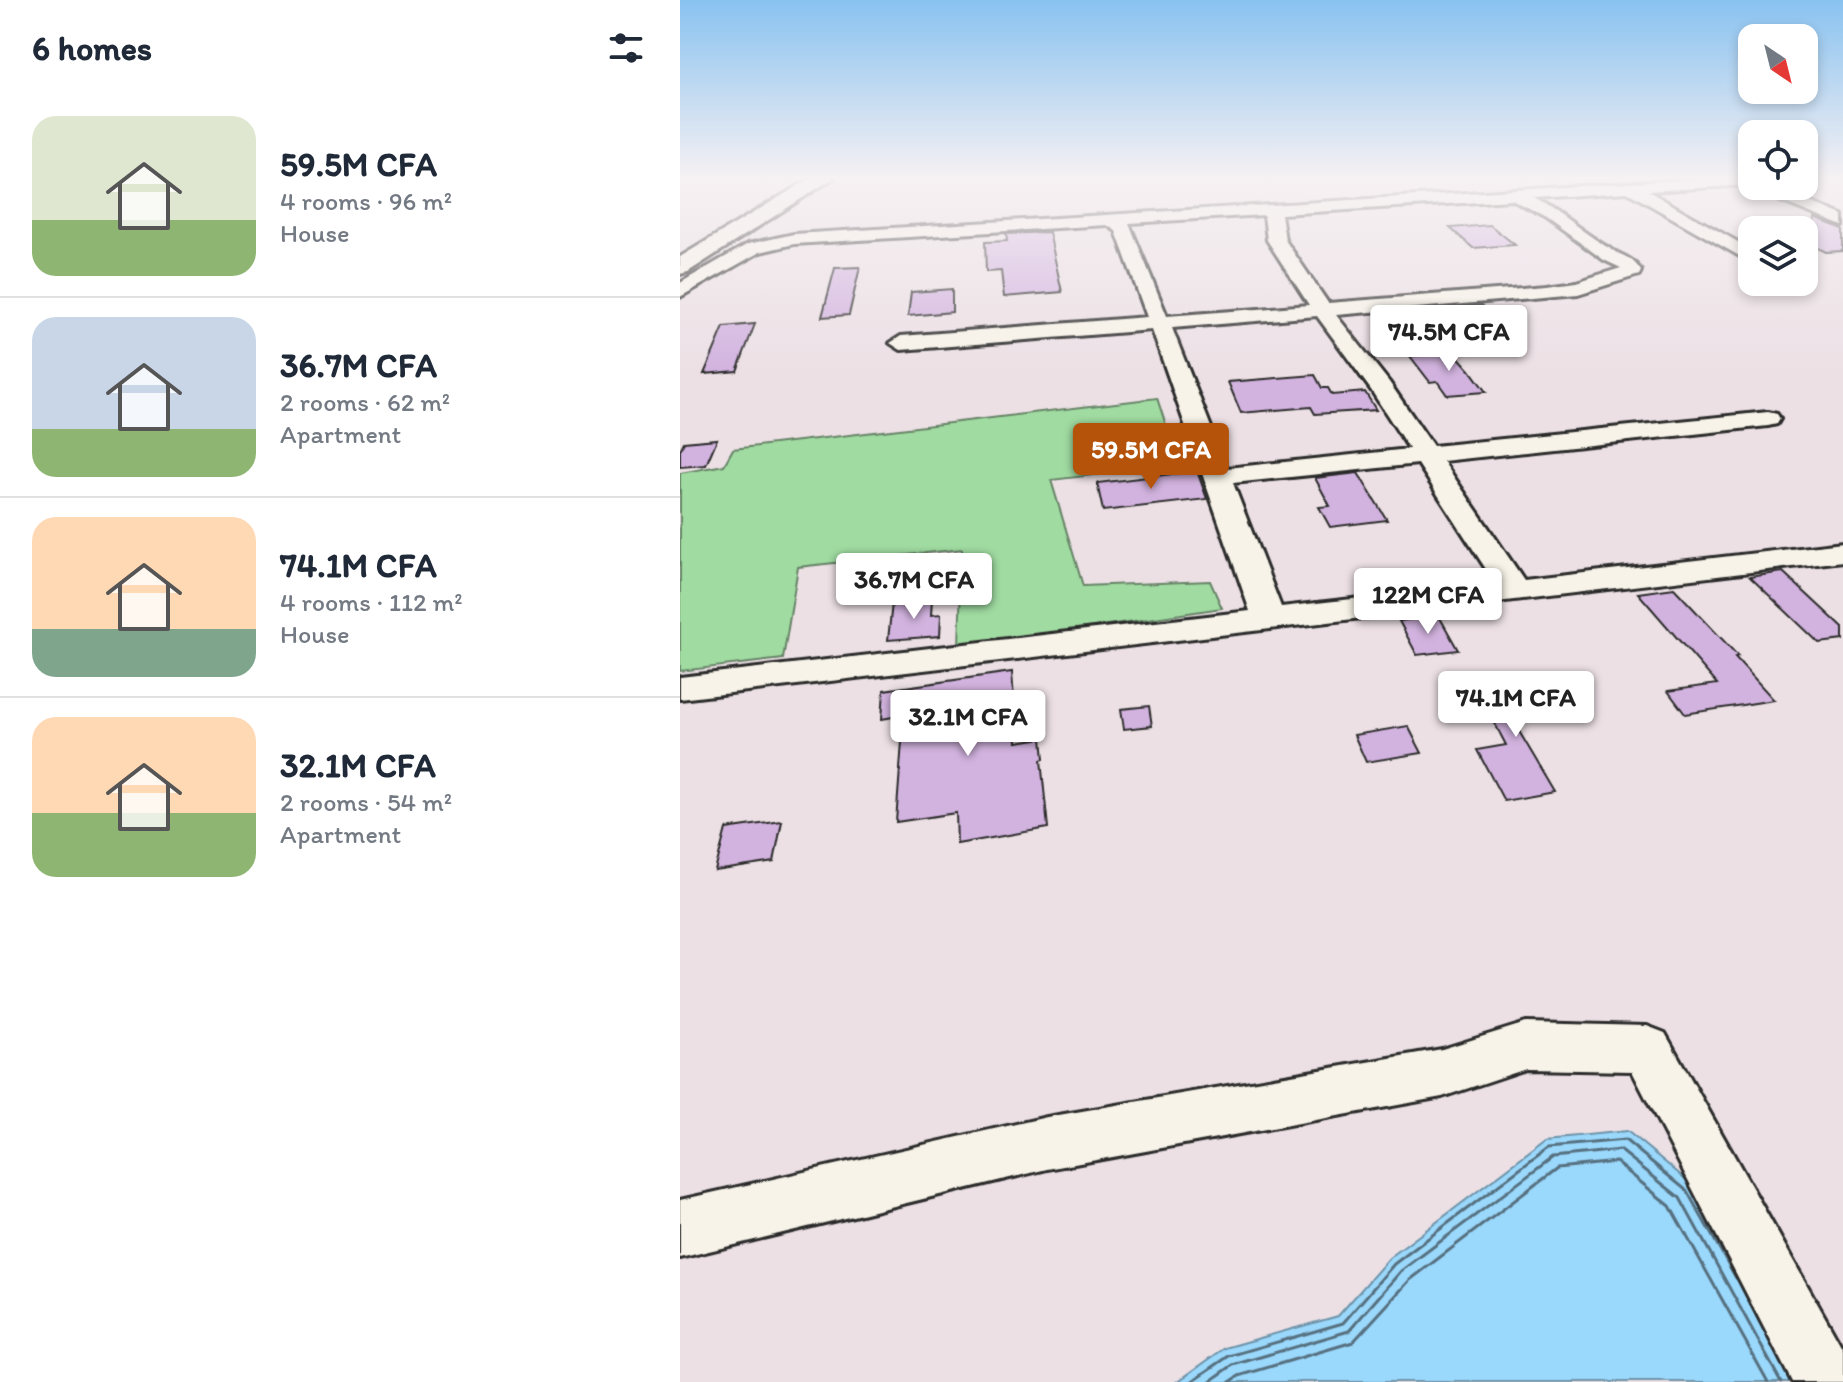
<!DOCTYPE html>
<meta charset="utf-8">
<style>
body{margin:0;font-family:Itim,sans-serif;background:#f2f2f3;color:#1f2937;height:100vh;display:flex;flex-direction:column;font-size:30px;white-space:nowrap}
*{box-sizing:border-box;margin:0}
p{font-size:26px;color:#747a83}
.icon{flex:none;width:44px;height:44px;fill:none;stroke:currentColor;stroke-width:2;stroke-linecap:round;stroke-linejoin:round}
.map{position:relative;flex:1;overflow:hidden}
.drawer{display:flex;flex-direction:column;background:#fff;width:680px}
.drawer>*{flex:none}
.needle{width:52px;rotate:145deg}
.buttons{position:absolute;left:1058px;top:24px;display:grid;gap:16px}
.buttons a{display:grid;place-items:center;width:80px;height:80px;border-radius:16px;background:#fff;box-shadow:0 4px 12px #0003;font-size:40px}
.price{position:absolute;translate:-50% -68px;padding:0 18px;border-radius:8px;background:#fff;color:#222;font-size:26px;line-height:52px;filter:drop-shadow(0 2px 4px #0008)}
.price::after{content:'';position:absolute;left:50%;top:48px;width:24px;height:18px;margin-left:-12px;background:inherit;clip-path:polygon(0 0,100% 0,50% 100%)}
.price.selected{background:#b45309;color:#fff}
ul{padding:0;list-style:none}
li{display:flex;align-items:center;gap:24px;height:200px;padding:0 32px}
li+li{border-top:2px solid #e0e1e3}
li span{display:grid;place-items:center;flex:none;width:224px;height:160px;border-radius:24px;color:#555}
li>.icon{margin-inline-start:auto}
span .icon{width:96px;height:96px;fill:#fffc;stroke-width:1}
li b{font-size:34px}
h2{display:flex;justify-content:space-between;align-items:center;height:96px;padding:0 32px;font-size:34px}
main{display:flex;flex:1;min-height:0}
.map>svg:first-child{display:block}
.green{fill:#a0dba1;stroke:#668366;stroke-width:2}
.water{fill:#9ad8fc;stroke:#6e93a8;stroke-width:2}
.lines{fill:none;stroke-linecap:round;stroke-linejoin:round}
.shore{stroke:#57707f;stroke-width:3}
.building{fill:#d2b3df;stroke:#2b2b2b;stroke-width:2}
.minor-casing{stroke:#2b2b2b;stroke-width:6}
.major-casing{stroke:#2b2b2b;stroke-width:6}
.minor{fill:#f7f3e8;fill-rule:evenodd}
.major{fill:#f7f3e8;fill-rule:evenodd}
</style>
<main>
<section class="drawer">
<h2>6 homes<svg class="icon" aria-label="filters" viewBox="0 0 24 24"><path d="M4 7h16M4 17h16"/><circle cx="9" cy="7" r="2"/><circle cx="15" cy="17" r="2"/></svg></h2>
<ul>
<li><span style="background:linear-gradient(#dfe7d0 65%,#8fb573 0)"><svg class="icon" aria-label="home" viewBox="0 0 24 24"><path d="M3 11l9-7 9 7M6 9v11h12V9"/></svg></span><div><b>59.5M CFA</b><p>4 rooms · 96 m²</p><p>House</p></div></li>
<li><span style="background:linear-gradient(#c9d6e8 70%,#8fb573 0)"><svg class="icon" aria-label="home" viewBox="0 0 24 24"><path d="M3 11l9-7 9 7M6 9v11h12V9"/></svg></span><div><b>36.7M CFA</b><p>2 rooms · 62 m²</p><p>Apartment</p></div></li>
<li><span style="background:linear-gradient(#ffd9b3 70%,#7fa58c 0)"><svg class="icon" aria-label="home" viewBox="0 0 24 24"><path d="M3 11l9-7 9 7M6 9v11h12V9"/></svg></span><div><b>74.1M CFA</b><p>4 rooms · 112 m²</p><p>House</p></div></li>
<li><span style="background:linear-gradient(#ffd9b3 60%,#8fb573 0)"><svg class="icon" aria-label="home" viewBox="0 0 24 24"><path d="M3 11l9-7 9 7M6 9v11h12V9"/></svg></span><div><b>32.1M CFA</b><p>2 rooms · 54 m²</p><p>Apartment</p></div></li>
</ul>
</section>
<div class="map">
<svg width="1163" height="1382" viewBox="0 0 1163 1382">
<rect width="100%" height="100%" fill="#ece0e5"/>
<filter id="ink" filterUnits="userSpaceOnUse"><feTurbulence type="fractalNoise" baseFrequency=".0125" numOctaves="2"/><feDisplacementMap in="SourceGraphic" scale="16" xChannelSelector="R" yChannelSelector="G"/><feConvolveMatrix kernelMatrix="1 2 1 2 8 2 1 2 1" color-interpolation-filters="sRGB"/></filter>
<g filter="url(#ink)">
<path class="green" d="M477 398 499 465 371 480 403 586 530 581 542 608 279 647 282 549 118 567 103 659 0 671V473L44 465 53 449Z"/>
<path class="water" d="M947 1131 1014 1186 1121 1382H497L545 1348 658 1316 709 1258 867 1139Z"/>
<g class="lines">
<path class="shore" d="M511 1382 549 1356 663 1323 714 1264 869 1147 945 1140 1007 1191 1056 1278
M529 1382 553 1365 669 1331 721 1271 873 1157 940 1150 1000 1198 1101 1382
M550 1382 559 1376 673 1342 730 1280 877 1168 936 1162 990 1206 1088 1382"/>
</g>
<path class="building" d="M1134 218 1163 229V251L1146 252 1136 247Z
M810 225 835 245 793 248 770 228Z
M369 232 382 292 324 297 321 271 306 272 305 242 327 241 326 234Z
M180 267 169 315 142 317 155 268Z
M272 289V312L228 316 231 292Z
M801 306 837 345 795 348 759 309Z
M75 324 57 371 24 374 44 327Z
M774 352 790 370 806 392 767 395 757 381 750 382 730 356Z
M635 375 642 388H648L652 395 685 392 696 410 635 414 631 407 561 413 548 382Z
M37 439 26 465 0 467V450L4 442Z
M517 471 527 499 423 511 417 483Z
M678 473 707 520 650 527 639 507 650 506 635 478Z
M1103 572 1163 628V640L1139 643 1070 577Z
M994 588 1058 656 1055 657 1094 700 1005 714 988 691 1037 684 958 593Z
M252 599 251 615 261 614 260 636 208 640 212 603Z
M759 616 778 650 737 655 719 621Z
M332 672 337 742 362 738 364 759 361 760 368 828 277 844 276 813 216 822 224 715 202 719 204 690Z
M874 680 885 700 862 703 864 707 827 711 875 792 824 801 797 750 826 745 797 689Z
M469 706 472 726 444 729 441 709Z
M728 726 742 753 686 762 674 735Z
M102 821 94 862 35 871 46 829Z"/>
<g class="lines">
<defs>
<path id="minor" d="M1048 177H1072V186H1089L1163 215V226L1070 189 1068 185 968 191 1072 250 1070 262 947 192 854 198C883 213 907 237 936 252 948 258 953 259 961 271L959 275 898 294 656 315 709 382 753 446 1088 412 1097 414 1100 419 1097 424 1088 426 763 461 844 580 1163 543V561L0 699V677L570 611 472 330 221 350 210 343 221 336 467 317 436 231 427 225 114 244 80 252 0 297V283L68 244 114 234ZM832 200 866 218 924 260 941 268 896 282 867 286 648 303 605 240 601 214ZM584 215 587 240 629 305 487 316 449 223ZM637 316 691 390 729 449 547 468 492 328ZM738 464 815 583 601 607 553 483Z
M846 1023 967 1026 985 1033 1163 1349V1382H1112L952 1071 846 1069 762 1097 367 1169 0 1258V1200L367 1117 762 1049Z"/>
<path id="major" d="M133 177H155L8 272 0 274V257Z"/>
</defs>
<use href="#minor" class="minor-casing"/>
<use href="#major" class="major-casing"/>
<use href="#minor" class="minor"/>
<use href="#major" class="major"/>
</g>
</g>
<linearGradient id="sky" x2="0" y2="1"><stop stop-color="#89c2f0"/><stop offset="0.48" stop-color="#f6f1f3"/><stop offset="1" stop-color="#f6f1f3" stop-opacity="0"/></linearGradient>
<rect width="1163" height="370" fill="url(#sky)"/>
</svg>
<div class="buttons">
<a><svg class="needle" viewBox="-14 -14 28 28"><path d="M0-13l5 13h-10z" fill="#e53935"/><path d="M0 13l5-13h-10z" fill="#747a83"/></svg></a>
<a><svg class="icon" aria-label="locate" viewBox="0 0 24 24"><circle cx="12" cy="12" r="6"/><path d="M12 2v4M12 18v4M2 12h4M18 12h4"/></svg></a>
<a><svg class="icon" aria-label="layers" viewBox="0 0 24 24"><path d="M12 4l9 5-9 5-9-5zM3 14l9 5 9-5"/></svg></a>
</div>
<b class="price" style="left:769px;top:373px">74.5M CFA</b>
<b class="price selected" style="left:471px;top:491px">59.5M CFA</b>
<b class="price" style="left:234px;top:621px">36.7M CFA</b>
<b class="price" style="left:748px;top:636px">122M CFA</b>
<b class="price" style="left:836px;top:739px">74.1M CFA</b>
<b class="price" style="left:288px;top:758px">32.1M CFA</b>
</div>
</main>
